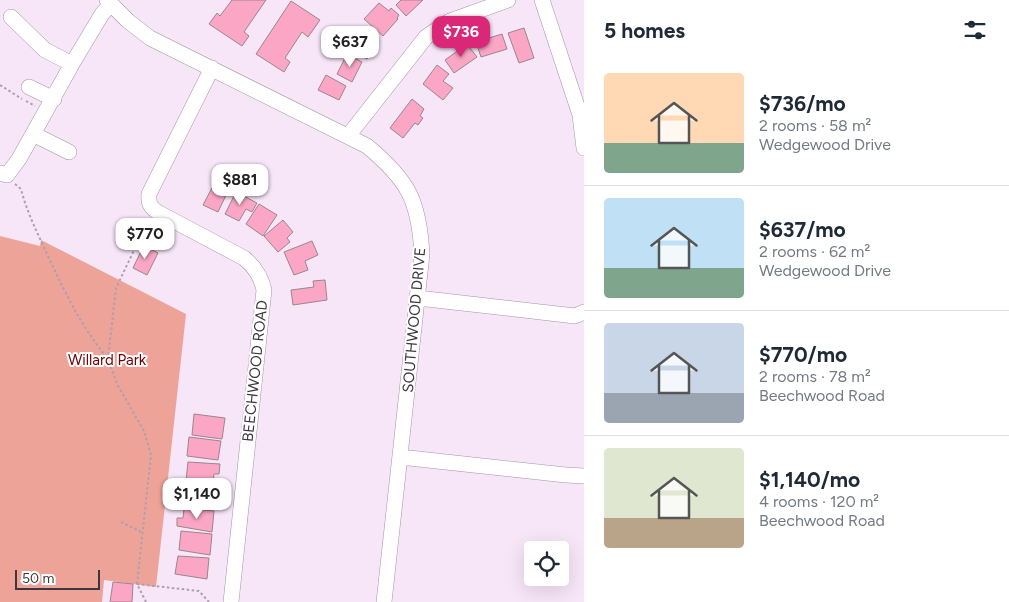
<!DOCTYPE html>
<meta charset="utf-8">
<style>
body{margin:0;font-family:Figtree,sans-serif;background:#f2f2f3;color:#1f2937;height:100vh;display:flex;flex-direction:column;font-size:19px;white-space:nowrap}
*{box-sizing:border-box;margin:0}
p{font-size:16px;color:#747a83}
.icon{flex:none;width:28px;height:28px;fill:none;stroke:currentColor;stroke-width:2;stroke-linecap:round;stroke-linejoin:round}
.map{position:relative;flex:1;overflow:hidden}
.side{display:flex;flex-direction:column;background:#fff;width:425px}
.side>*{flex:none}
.controls{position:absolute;left:524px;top:541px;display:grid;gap:10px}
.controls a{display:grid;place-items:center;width:45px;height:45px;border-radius:5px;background:#fff;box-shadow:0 5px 20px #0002;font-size:25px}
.scale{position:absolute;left:15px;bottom:12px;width:85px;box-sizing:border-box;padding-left:5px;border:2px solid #3d363d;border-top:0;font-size:14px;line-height:18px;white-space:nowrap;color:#3d363d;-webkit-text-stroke:4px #fff;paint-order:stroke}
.price{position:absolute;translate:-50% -42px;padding:0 11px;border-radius:10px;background:#fff;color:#222;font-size:16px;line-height:32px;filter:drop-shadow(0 1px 2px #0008)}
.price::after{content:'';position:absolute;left:50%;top:30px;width:15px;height:11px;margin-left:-8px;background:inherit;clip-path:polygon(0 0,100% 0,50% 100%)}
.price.active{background:#db2777;color:#fff}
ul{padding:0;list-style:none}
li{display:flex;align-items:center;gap:15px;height:125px;padding:0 20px}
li+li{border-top:1px solid #e0e1e3}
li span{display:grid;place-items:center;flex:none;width:140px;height:100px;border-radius:5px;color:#555}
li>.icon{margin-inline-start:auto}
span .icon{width:60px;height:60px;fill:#fffc;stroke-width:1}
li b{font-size:21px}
h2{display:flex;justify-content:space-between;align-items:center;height:60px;padding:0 20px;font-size:21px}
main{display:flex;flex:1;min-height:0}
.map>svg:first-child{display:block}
.green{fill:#eea399}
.building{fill:#faa6c4;stroke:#9c858c}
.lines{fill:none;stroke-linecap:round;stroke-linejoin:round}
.minor-casing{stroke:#a594a5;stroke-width:16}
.path{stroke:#ad9fad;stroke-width:2;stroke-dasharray:2.5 2.5;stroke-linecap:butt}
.minor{stroke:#fff;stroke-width:15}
.labels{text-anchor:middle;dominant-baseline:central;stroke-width:4;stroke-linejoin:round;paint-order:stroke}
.street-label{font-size:15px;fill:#3d363d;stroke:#fff}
.park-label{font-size:15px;fill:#6e0205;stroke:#fff}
</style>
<main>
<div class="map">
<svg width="584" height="602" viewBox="0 0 584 602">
<rect width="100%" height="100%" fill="#f7e5f8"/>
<path class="green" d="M0 236 40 246 41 240 186 314 156 587 104 580 102 602H0Z"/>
<path class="building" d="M232 0H266L244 32 249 36 242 46 209 24 217 13 220 16Z
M401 0H423L406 16 396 5Z
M291 1 320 20 308 37 302 32 285 58 290 62 284 72 256 54Z
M379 3 389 11 391 8 399 15 397 18 398 19 383 36 364 19Z
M524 28 534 58 519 63 508 33Z
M364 30 379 40 367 59 352 50Z
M502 34 507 49 481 57 476 42Z
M467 44 477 57 454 73 445 60Z
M347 54 362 62 352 82 337 74Z
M437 65 449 74 443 81 453 88 443 100 423 84Z
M326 75 346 86 339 100 318 90Z
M412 99 424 109 420 116 423 118 418 125 415 123 403 138 390 128Z
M214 184 228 191 218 212 203 205Z
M236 192 257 203 252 212 246 209 239 221 225 214Z
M259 204 277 215 263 236 246 224Z
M283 220 293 232 287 238 290 242 278 252 264 236Z
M312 241 318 255 305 261 308 270 294 275 284 252Z
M144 245 158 253 147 275 133 268Z
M325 280 327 300 293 305 291 290 314 287 313 281Z
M194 414 225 418 222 439 192 435Z
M189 437 221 441 218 460 187 456Z
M188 462 220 464 219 474H214L213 484 186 481Z
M203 485 217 487 216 498H211L210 506 183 503 186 486 203 488Z
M184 508 214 511 212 532 177 526V518H183Z
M181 531 212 534 210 555 179 550Z
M178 556 209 558 207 579 175 574Z
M113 582 133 584 132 602H110Z"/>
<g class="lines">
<defs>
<path id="minor" d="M107 0 128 21 150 38 367 146C408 180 419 200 422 254L384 602
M542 0 580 115 584 148
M11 17 45 50 72 64
M212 68 149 194C148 204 151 208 159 213L244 258C255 267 261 276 264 290L231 602
M29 87 54 99
M33 134 69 152
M348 136 426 37 450 21 508 0
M0 173 7 175 19 159 72 64 102 14 111 4
M418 298 575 316 584 312
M400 457 566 475 584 476"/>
</defs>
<use href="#minor" class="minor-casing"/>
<path class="path" d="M0 85 22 99
M26 101 35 106
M15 184 21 189C27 213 38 234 48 256 66 295 81 326 108 359
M121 522 141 532
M137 584 199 591 209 602
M146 602 137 584 151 455 144 431 117 384 108 359 116 288 148 221"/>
<use href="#minor" class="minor"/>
</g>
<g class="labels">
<g class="street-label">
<text transform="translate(414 320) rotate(-85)">SOUTHWOOD DRIVE</text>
<text transform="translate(255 371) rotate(-84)">BEECHWOOD ROAD</text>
</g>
<g class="park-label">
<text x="107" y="360">Willard Park</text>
</g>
</g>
</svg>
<div class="controls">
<a><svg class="icon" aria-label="locate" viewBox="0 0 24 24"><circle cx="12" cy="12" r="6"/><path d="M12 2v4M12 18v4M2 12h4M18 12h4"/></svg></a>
</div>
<div class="scale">50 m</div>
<b class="price active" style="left:461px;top:58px">$736</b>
<b class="price" style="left:350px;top:68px">$637</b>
<b class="price" style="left:240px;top:206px">$881</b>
<b class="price" style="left:145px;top:260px">$770</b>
<b class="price" style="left:197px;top:520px">$1,140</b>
</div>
<section class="side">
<h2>5 homes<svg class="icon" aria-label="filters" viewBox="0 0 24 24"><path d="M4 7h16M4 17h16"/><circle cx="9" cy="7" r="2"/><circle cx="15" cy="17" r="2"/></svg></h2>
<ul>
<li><span style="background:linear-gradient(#ffd9b3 70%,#7fa58c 0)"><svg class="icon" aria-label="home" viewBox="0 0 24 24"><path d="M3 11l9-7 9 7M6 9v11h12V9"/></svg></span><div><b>$736/mo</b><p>2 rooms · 58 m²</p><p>Wedgewood Drive</p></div></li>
<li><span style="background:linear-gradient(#bfe0f5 70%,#7fa58c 0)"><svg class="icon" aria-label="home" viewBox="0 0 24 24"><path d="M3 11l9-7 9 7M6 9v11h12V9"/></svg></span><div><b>$637/mo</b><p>2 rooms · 62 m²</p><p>Wedgewood Drive</p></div></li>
<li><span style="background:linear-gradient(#c9d6e8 70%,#9aa5b1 0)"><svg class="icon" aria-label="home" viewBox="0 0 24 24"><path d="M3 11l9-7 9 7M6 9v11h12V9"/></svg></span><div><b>$770/mo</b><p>2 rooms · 78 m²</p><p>Beechwood Road</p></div></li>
<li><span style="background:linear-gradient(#dfe7d0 70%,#b9a48a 0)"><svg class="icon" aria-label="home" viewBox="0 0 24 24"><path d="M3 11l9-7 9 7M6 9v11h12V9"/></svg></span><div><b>$1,140/mo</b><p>4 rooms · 120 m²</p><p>Beechwood Road</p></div></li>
</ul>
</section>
</main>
